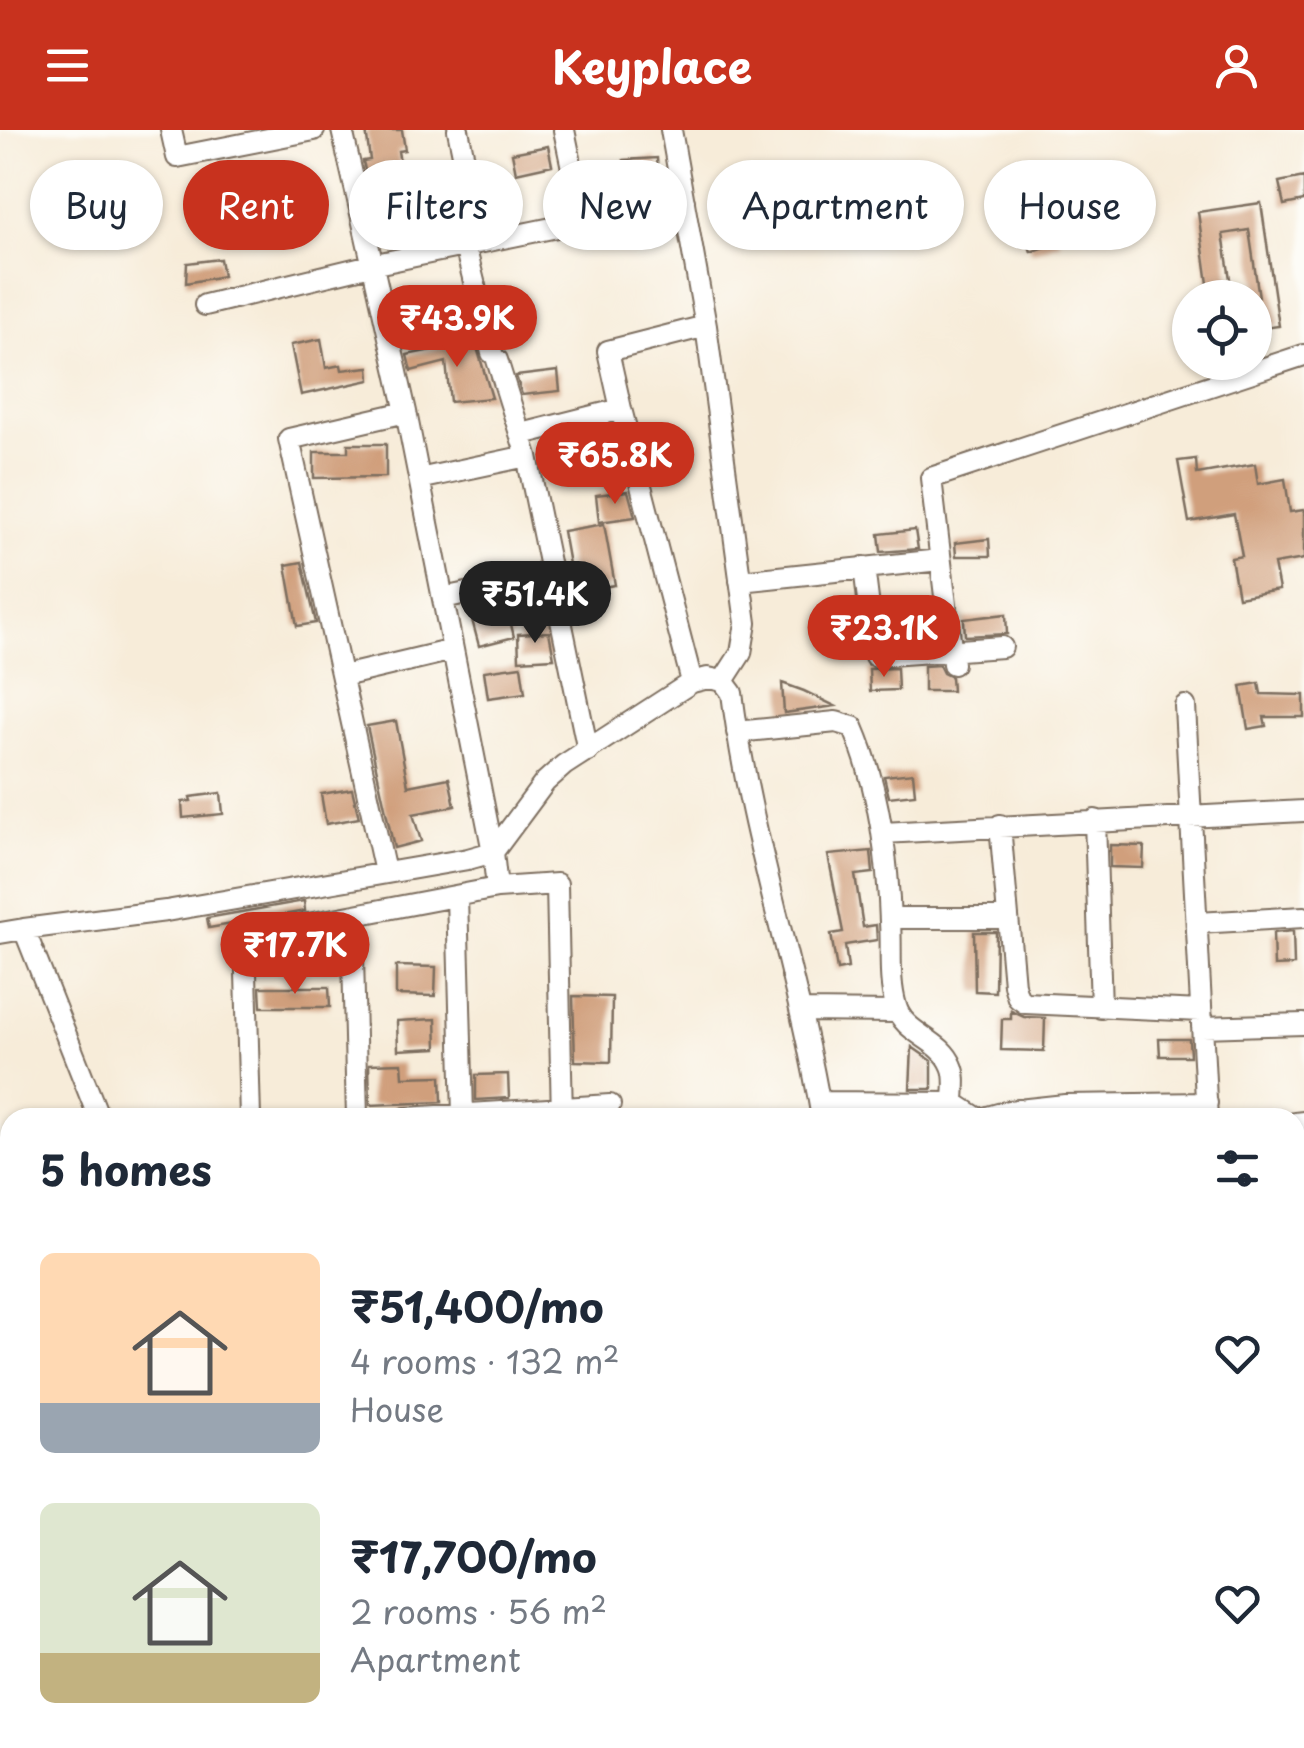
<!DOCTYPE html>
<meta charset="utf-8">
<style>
body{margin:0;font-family:"Playpen Sans",sans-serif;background:#f6f6f7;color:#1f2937;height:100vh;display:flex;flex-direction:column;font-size:38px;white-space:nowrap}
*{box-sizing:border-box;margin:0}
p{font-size:32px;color:#747a83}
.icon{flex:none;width:55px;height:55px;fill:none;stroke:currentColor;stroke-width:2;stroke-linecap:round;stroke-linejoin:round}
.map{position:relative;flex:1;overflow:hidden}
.details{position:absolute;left:0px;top:978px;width:1305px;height:642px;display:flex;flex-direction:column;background:#fff;border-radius:30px 30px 0 0;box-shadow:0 2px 8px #0004}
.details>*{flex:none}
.top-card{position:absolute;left:30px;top:30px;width:1245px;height:90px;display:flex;gap:20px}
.controls{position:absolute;left:1172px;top:150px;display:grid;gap:20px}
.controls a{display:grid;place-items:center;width:100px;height:100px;border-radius:50%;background:#fff;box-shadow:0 2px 8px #0004;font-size:50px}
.price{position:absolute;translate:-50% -85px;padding:0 22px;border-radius:35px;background:#c8321e;color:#fff;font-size:32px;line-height:65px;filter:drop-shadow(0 2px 5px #0008)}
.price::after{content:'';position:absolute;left:50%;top:60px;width:30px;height:22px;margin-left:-15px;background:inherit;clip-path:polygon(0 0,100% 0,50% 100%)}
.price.current{background:#222;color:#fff}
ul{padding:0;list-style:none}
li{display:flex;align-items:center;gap:30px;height:250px;padding:0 40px}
li span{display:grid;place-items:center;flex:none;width:280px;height:200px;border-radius:15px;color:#555}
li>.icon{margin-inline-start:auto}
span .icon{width:120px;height:120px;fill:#fffc;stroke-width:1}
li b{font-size:42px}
h2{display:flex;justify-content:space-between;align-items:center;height:120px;padding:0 40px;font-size:42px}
.chip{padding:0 35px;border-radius:45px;background:#fff;box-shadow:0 2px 8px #0004;font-size:35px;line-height:90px}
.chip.current{background:#c8321e;color:#fff}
header{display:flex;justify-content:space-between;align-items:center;height:130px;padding:0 40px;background:#c8321e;color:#fff;font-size:45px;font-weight:700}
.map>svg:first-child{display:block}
.building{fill:#d09f7c}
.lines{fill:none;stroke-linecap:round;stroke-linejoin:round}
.minor-casing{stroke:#7d6e5f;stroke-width:24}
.highway-casing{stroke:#7d6e5f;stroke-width:34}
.minor{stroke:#fff;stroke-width:20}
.highway{stroke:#fff;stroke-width:30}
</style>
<header><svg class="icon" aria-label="menu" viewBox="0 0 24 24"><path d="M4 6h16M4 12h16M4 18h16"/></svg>Keyplace<svg class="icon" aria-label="person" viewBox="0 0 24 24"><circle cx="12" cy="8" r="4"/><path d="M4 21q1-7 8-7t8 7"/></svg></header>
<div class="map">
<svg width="1304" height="1618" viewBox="0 0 1304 1618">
<rect width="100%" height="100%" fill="#fdfcf7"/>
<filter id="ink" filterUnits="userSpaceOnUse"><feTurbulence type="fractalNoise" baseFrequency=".01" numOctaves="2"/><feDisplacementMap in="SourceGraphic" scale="20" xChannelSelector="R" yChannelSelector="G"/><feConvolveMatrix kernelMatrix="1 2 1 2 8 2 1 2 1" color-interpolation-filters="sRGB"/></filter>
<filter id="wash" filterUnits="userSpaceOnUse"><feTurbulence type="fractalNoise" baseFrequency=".0048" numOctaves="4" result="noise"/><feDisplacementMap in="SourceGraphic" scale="40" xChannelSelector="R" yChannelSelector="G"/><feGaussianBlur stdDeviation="2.25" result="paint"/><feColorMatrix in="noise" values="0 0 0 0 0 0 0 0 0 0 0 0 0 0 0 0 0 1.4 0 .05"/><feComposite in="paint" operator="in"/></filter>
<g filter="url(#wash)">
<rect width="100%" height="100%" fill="#f7ecd9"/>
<g id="blocks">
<path class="building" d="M366 0H402L405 20 398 21 406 71 373 76 363 31 370 30Z
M548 16 552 35 516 43 512 23Z
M657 28 659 56 627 59 624 30Z
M1304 47V71L1284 75 1279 52Z
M452 58 453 81 416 82 415 60Z
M1261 73 1279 196 1255 199V168L1259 167 1249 100 1223 104 1233 168H1210L1198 82Z
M1050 82 1060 112 1031 122 1021 92Z
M220 129 223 146 186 153 187 133Z
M321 209 326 238 341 235 342 240 369 237 370 250 301 265 291 215Z
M475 211 492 268 450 272 446 232 411 241 407 225Z
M558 241 560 261 522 265 516 246Z
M348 314H386V347L314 348V322H348Z
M1196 329 1197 344 1255 334 1258 354 1285 349 1290 382 1304 380V429L1274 434 1279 460 1238 467 1231 428 1242 426 1234 384 1189 392 1178 331Z
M628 361 635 387 599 392 596 365Z
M604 394 615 455 574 462 563 401Z
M915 400 918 419 881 422 879 404Z
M989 409 990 426H956L955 413Z
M302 432 316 493 297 496 286 435Z
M507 477 514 507 479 516 471 486Z
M856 482 858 502 834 506 831 486Z
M1006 484 1007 504 965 506 964 489Z
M549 502 554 528 519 530 518 504Z
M939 535 943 543 951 547 952 561H924V536Z
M521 536 525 563 488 568 484 541Z
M897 538 898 560 870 561 869 539Z
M782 553 804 561 835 576 784 583Z
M1259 553 1261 564 1304 565V587H1264L1266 596 1248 599 1241 556Z
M396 591 408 656 449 648 455 676 413 684 421 711 394 718 367 596Z
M913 643 915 664 889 667 884 646Z
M352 659 359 688 326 694 321 664Z
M221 663 223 684 183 688 182 672 191 671 190 667Z
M1110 715 1144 716 1143 738 1110 737Z
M871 721 873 743 855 745 863 797 876 795 877 810 845 815 848 838 837 840 831 804 843 802 828 725Z
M304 771 305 781 209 798 207 788Z
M1293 801 1294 835 1274 836 1273 803Z
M974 802H996L995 862 975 861Z
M396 836 436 837 435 866 396 865Z
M260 857H329L330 877H261Z
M573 866 612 867 611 932 575 931Z
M1011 881 1024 887 1045 888 1044 921 1001 920 1002 889H1011Z
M436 889 437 918 398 920 397 891Z
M1159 909H1189L1190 926H1160Z
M912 917 932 931V959H910Z
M402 933 403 947 441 946 442 972 370 975 369 934Z
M508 944 509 968 476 970V945Z"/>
</g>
</g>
<g filter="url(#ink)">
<use href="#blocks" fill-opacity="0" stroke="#7d6e5f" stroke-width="2.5"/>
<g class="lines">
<defs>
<path id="minor" d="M171 0 177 27 314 0
M342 0 406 282 493 722 497 758 557 754 562 988
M458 0 481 112
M564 0 583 91
M671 0 706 196 746 493 741 523 723 551
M465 116 492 223
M205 175 371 135 684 71
M621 279 692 552
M522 304 621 279 608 221 706 196
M527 326 588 621
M419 349 527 326 497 230
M864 437 875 526 1002 517
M740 451 940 430
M443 468 552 445
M953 534 931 348 1304 225
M343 546 453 520
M1185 576 1207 988
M737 602 836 592 853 597C879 657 888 728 890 792 892 820 888 849 896 876 904 905 941 908 952 936 957 947 954 961 954 973
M1095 690 1101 878
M1000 695 1014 855 1018 868 1025 873 1201 881
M883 703 1304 681
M385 742 289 309 406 282
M457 766 463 985
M352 786 357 988
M890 788H1008
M1197 793 1304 787
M24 799 166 781 468 729 493 722 545 652 564 635 692 552 708 548 723 551 732 563C750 708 798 844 822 988
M0 803 24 799 99 988
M801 881 897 882
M1202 897 1304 894
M820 972 954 973 977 988
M250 988 245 806 497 758
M406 988 610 975
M984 988 1009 981 1065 975 1207 973
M1295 993 1304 992
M0 1073 10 1100
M1295 1084 1304 1082
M1295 1276H1304
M0 1338 10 1334
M0 1419 10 1444
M1295 1489 1304 1485
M1295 1594 1304 1590
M73 1610 76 1618
M198 1610 201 1618
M457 1610 460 1618
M932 1610 933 1618
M378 1618 399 1610
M1021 1618 1037 1610
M1242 1618 1260 1610"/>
<path id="highway" d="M1295 1515 1304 1511
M1295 1563 1304 1559
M1075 1618 1092 1610
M1181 1618 1197 1610"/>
</defs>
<use href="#minor" class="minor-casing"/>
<use href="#highway" class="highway-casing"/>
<use href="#minor" class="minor"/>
<use href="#highway" class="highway"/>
</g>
</g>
</svg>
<div class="controls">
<a><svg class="icon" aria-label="locate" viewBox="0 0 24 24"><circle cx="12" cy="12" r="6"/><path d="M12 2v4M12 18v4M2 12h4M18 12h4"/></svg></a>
</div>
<b class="price" style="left:457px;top:240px">₹43.9K</b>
<b class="price" style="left:615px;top:377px">₹65.8K</b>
<b class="price current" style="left:535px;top:516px">₹51.4K</b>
<b class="price" style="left:884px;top:550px">₹23.1K</b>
<b class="price" style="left:295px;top:867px">₹17.7K</b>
<div class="top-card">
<a class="chip">Buy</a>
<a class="chip current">Rent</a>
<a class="chip">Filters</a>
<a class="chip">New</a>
<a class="chip">Apartment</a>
<a class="chip">House</a>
</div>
<section class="details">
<h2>5 homes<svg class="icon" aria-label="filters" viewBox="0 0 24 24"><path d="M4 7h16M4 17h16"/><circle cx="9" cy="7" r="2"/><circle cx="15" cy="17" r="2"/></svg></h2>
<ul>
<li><span style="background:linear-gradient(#ffd9b3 75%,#9aa5b1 0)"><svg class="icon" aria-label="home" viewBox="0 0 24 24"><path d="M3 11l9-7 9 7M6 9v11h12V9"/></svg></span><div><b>₹51,400/mo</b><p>4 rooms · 132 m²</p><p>House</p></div><svg class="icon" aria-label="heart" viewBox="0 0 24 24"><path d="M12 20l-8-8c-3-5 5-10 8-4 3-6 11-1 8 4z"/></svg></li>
<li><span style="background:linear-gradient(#dfe7d0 75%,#c2b280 0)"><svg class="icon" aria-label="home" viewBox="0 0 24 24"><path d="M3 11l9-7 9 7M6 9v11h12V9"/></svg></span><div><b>₹17,700/mo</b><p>2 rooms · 56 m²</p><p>Apartment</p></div><svg class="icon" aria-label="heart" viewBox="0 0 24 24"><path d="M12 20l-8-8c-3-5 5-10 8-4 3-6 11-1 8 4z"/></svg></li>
</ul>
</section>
</div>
